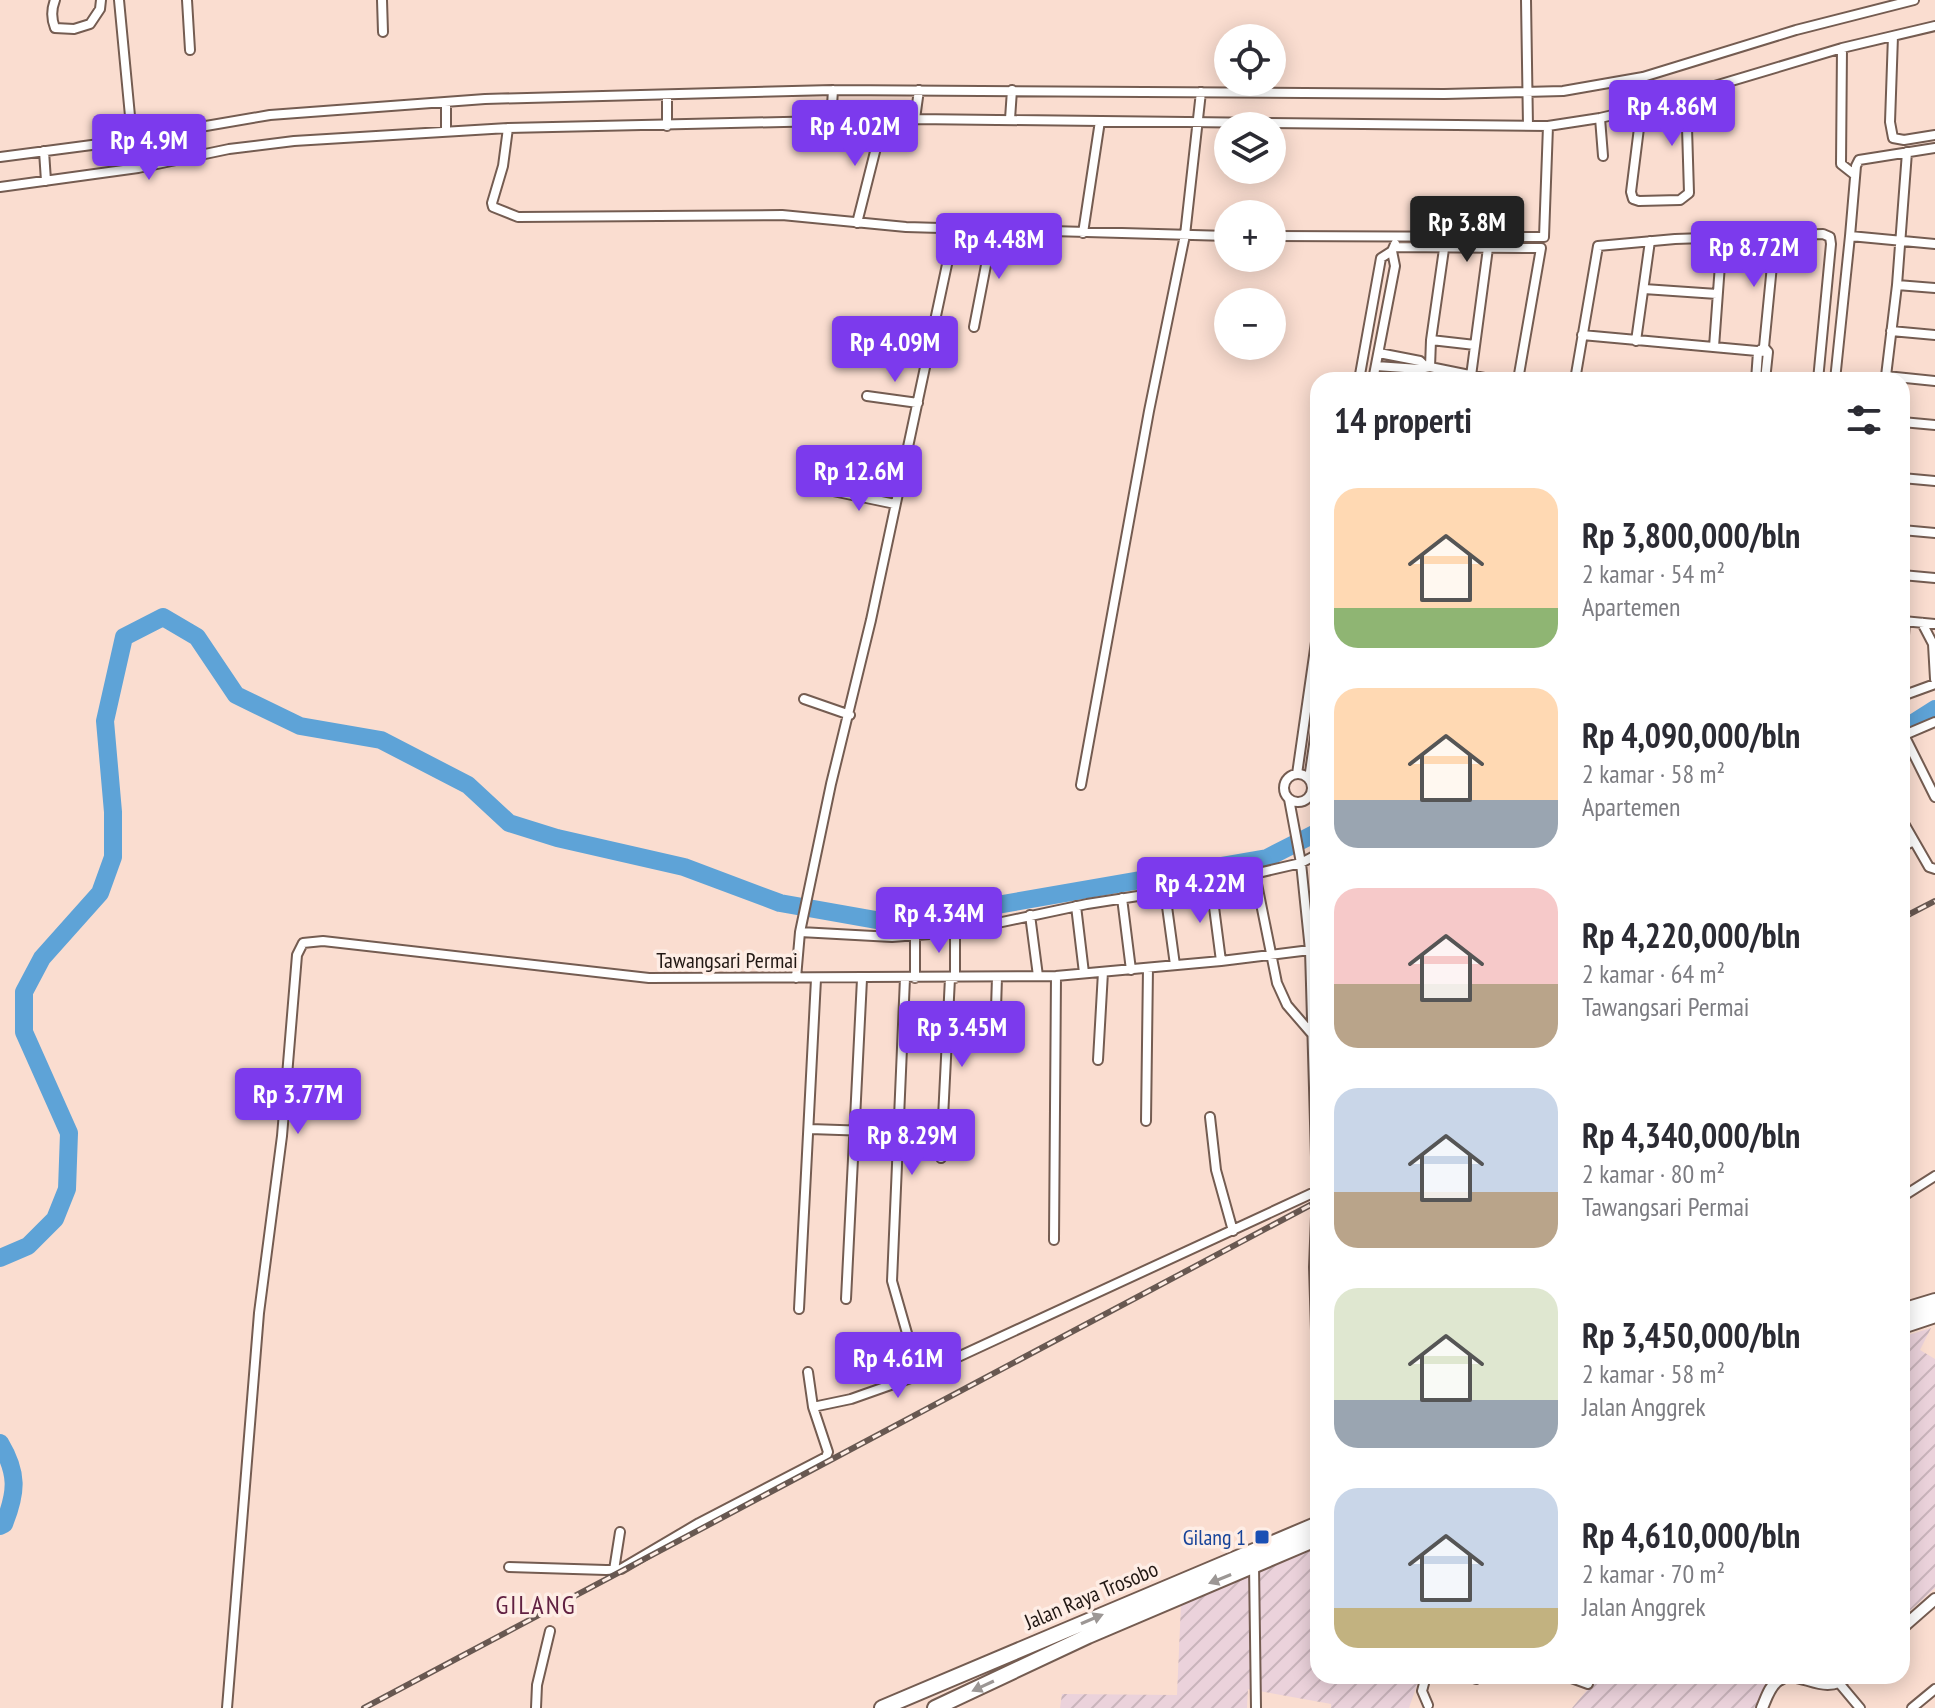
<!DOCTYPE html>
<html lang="id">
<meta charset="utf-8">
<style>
body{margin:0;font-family:"PT Sans Narrow",sans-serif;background:#f2f2f3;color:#2b2b33;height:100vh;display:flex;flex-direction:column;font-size:30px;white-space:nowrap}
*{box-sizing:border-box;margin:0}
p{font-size:26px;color:#7c7c81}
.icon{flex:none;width:44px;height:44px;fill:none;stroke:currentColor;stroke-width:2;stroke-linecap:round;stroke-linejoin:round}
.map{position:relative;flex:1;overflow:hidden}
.panel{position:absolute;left:1310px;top:372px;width:600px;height:1312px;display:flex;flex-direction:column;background:#fff;border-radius:24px;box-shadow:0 4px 20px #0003}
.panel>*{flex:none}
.buttons{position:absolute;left:1214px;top:24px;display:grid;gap:16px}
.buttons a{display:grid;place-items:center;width:72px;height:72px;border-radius:50%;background:#fff;box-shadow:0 4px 20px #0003;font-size:40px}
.price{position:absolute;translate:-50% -68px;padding:0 18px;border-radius:8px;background:#7c3aed;color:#fff;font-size:26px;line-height:52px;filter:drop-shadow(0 2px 4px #0008)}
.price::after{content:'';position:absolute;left:50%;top:48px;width:24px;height:18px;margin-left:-12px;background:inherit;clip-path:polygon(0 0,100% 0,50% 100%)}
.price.active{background:#222;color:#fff}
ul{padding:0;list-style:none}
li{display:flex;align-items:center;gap:24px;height:200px;padding:0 24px}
li span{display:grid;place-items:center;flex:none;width:224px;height:160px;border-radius:24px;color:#555}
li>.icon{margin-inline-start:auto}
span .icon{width:96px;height:96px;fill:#fffc;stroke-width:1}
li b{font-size:34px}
h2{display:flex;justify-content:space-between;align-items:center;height:96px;padding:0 24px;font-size:34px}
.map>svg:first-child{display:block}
.industrial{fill:url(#industrial-furrows)}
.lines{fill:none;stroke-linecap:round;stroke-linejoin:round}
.river{stroke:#5ea3d7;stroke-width:18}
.minor-casing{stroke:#745c51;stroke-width:12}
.tertiary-casing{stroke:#745c51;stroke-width:14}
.trunk-casing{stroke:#745c51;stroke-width:18}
.minor{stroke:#fff;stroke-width:8}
.tertiary{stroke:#fff;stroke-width:10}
.trunk{stroke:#fff;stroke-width:14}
.rail-casing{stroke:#685851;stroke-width:6}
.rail{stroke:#feede5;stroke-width:3;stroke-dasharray:9;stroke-linecap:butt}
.oneway{fill:#9c9795}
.transit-dot{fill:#1a4fb4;stroke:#feede5;stroke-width:3}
.labels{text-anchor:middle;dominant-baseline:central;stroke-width:7;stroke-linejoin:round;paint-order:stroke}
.street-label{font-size:22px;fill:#221814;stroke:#feede5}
.transit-label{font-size:22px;fill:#164399;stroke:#feede5;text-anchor:end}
.quarter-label{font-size:26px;letter-spacing:2px;fill:#612142;stroke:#feede5}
</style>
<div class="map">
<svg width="1935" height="1708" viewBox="0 0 1935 1708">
<defs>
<pattern id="industrial-furrows" width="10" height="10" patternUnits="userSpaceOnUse" patternTransform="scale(2)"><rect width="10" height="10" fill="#ebd2db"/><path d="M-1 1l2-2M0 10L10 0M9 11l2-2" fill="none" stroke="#c9b4bb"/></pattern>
</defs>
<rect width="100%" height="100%" fill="#faddd0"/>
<path class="industrial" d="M1931 1328 1920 1350 1935 1359V1588L1902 1618V1337Z
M1318 1547V1676H1420L1409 1708H1331V1704L1248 1689 1247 1708H1060L1062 1694 1177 1695 1181 1604Z
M1599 1676H1774L1759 1708H1572Z"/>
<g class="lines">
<path class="river" d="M1902 725 1913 723 1935 709
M0 1258 28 1246 55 1219 67 1189 69 1133 24 1032V992L42 958 100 893 113 857V812L105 721 124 637 163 617 197 637 236 695 300 726 381 740 468 785 509 823 557 838 684 867 780 903 893 923 1267 858 1318 832
M0 1443C18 1473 17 1492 4 1524L0 1526"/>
<defs>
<path id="minor" d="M55 0C51 10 51 18 55 28L74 29 90 24 100 9 101 0
M119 0 132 137 138 168
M187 0 190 50
M382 0 383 32
M1526 0 1528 126
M1893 36 1890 122 1893 138 1904 140 1935 135
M1842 48 1841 164 1855 175
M667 95V126
M1686 95 1689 193 1680 200 1639 201 1633 199 1631 192 1639 128 1643 125 1687 123
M446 102V131
M1600 118 1603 156
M915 119 919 90
M1010 119 1012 90
M831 121 833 90
M508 128 503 166 492 203 493 207 518 217 782 215 906 227 1228 236
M44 151 46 181
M0 157 107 143 270 115 485 99 833 90 1444 94 1563 91 1643 77 1796 30 1914 0
M0 187 138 168 229 149 294 141 508 128 915 119 1548 126 1600 118 1634 110 1842 48 1935 26
M857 223 883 120
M1083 233 1100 121
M1272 236 1544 237 1548 126
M1850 236 1856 166 1859 160 1935 148
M1394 247 1541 248 1518 380
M1897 285 1935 288
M1644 289 1717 294
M974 327 993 229
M1891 331 1935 335
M1582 335 1768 352
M1431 340 1475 345
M1636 341 1650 241
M1714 347 1722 237
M865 351 926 363
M1379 353 1420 361 1426 367
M1376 366 1419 369 1430 367 1494 380
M1430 367 1431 340 1444 249
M1471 376 1488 248
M1886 376 1897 285 1907 152
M1359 380 1381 258 1392 251
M1373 380 1395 266 1392 251 1395 244
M1575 380 1598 246 1675 239 1823 234 1830 237 1831 244 1818 380
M1756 380 1758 352 1760 350
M1765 380 1768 352 1764 347 1775 235
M1835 380 1850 236 1935 244
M1885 380 1886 376 1935 381
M867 396 918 403
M1902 422 1935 425
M1902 478 1935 481
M828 490 895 504
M1902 530 1935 533
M1902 575 1935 578
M1903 621 1935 624
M1922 623 1933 644 1935 679
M1902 661 1905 622
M1902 696 1935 684
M804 699 850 715
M1904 735 1935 797
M1902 736 1935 722
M1284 788a14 14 0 1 1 28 0a14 14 0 1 1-28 0Z
M1297 774 1318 628
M1309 779 1318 717
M1081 785 1149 411 1185 235 1201 92
M1289 799 1301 863 1310 950 1317 1191 1314 1267 1318 1393
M1902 820 1929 867 1935 869
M1902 847 1914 841
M1255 874 1277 983 1287 1005 1312 1034
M1211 884 1221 961
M1165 892 1175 965
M1122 898 1131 970
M1076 906 1084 973
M1030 915 1038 976
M800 932 831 784 871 620 955 227
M955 932V978
M915 935V978
M796 978 800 932 892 937 955 932 1087 904 1202 886 1301 863 1318 854
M905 978 892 1281 919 1375
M996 1009 997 977
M1098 1060 1103 972
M1210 1117 1216 1170 1233 1231
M1146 1121 1148 968
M810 1129 898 1132
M941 1158 950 978
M1902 1197 1935 1176
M1054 1240 1056 976
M846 1299 862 979
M799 1309 816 979
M813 1407 851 1399 919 1375 1317 1191
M1254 1565 1256 1708
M509 1567 606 1570 621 1569 699 1523 826 1457 828 1452 813 1407 808 1372
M614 1570 620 1532
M1426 1676 1422 1691 1428 1705
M1468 1676 1476 1679
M1566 1676 1588 1684
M1839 1683 1860 1708
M227 1708 259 1313 282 1136 297 955 303 943 323 941 649 978 1056 976 1221 961 1318 949
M536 1708 537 1685 550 1631
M1912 1708 1935 1689"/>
<path id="tertiary" d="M1902 1628 1935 1599
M1762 1708C1766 1699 1770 1685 1779 1680 1798 1666 1823 1698 1848 1676"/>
<path id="trunk" d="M1902 1311 1935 1301
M1902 1326 1935 1315
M882 1708 1318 1524
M935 1708 1088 1636 1318 1538"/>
</defs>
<use href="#minor" class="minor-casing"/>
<use href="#tertiary" class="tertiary-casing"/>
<use href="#trunk" class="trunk-casing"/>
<use href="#minor" class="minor"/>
<use href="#tertiary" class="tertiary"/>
<use href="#trunk" class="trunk"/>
<defs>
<path id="rail" d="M1902 918 1935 901
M364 1708 1318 1201"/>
</defs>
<use href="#rail" class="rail-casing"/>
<use href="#rail" class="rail"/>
</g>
<defs><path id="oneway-solid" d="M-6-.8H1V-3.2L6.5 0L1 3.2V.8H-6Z" transform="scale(2)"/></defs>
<g class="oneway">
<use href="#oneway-solid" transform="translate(1220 1579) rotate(158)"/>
<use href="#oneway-solid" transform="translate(1092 1619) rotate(-23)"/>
<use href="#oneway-solid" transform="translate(983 1686) rotate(155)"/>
</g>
<rect class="transit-dot" x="1254" y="1529" width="16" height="16" rx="4"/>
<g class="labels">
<g class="street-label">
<text x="727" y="960">Tawangsari Permai</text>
<text transform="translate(1091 1595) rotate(-23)">Jalan Raya Trosobo</text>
</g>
<g class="transit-label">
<text x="1246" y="1537">Gilang 1</text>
</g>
<g class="quarter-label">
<text x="536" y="1604">GILANG</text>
</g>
</g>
</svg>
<div class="buttons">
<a><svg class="icon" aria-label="locate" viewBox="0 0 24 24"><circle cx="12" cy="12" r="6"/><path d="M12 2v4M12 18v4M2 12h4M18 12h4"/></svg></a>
<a><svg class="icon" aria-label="layers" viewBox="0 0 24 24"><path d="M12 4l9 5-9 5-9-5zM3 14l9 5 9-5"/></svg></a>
<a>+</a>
<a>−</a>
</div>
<b class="price" style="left:1672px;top:148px">Rp 4.86M</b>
<b class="price" style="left:855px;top:168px">Rp 4.02M</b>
<b class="price" style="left:149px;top:182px">Rp 4.9M</b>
<b class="price active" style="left:1467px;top:264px">Rp 3.8M</b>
<b class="price" style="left:999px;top:281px">Rp 4.48M</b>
<b class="price" style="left:1754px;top:289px">Rp 8.72M</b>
<b class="price" style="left:895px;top:384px">Rp 4.09M</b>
<b class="price" style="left:859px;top:513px">Rp 12.6M</b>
<b class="price" style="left:1200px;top:925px">Rp 4.22M</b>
<b class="price" style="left:939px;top:955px">Rp 4.34M</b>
<b class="price" style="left:962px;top:1069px">Rp 3.45M</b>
<b class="price" style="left:298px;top:1136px">Rp 3.77M</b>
<b class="price" style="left:912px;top:1177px">Rp 8.29M</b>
<b class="price" style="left:898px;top:1400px">Rp 4.61M</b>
<section class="panel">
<h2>14 properti<svg class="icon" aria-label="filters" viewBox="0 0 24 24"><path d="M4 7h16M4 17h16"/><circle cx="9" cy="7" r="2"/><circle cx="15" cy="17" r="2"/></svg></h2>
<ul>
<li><span style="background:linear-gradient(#ffd9b3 75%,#8fb573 0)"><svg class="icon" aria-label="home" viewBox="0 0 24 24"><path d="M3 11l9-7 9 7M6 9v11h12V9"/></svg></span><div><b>Rp 3,800,000/bln</b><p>2 kamar · 54 m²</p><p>Apartemen</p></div></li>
<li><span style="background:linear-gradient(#ffd9b3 70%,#9aa5b1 0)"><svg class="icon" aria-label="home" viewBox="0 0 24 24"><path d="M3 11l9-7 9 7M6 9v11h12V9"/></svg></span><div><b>Rp 4,090,000/bln</b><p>2 kamar · 58 m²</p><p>Apartemen</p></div></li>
<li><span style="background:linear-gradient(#f6c9c9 60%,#b9a48a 0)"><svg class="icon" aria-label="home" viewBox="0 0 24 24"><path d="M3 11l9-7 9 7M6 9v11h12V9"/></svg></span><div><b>Rp 4,220,000/bln</b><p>2 kamar · 64 m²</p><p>Tawangsari Permai</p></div></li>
<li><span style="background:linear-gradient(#c9d6e8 65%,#b9a48a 0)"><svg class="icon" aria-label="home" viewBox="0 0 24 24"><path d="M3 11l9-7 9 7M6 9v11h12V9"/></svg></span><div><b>Rp 4,340,000/bln</b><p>2 kamar · 80 m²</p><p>Tawangsari Permai</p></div></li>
<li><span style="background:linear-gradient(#dfe7d0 70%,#9aa5b1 0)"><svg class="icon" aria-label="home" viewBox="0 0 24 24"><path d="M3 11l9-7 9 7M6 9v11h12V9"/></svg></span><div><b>Rp 3,450,000/bln</b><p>2 kamar · 58 m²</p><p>Jalan Anggrek</p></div></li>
<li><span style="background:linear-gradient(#c9d6e8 75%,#c2b280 0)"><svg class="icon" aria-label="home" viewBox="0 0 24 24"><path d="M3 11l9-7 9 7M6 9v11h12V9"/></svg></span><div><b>Rp 4,610,000/bln</b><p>2 kamar · 70 m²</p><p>Jalan Anggrek</p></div></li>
</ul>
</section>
</div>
